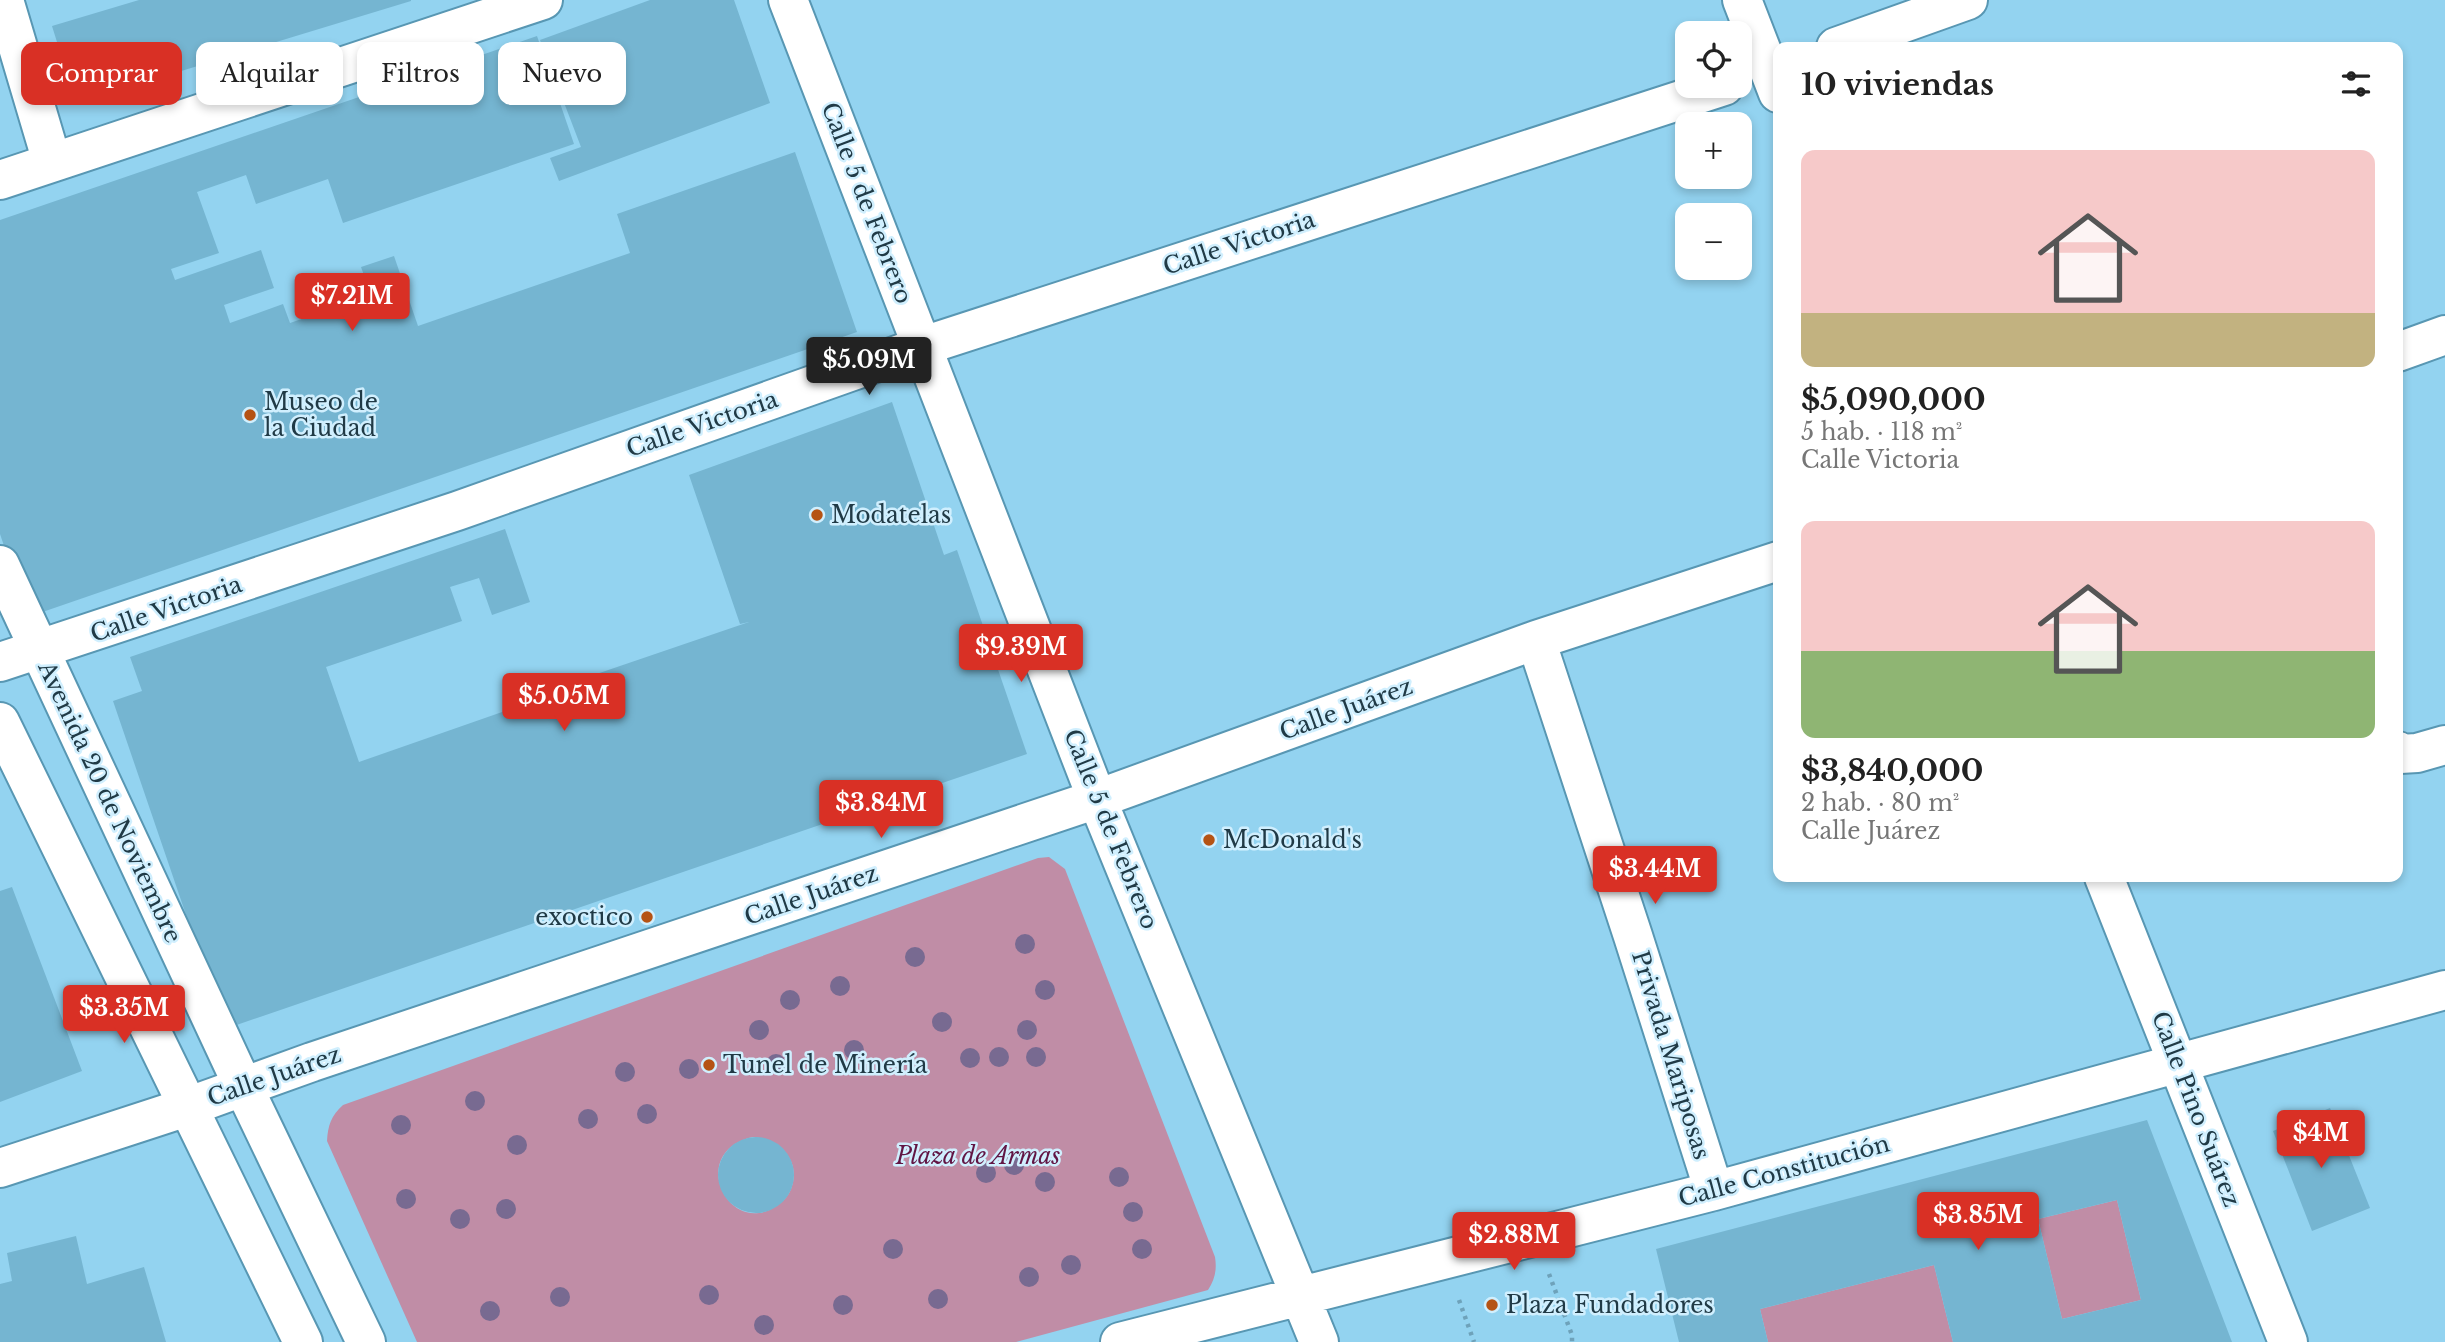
<!DOCTYPE html>
<html lang="es">
<meta charset="utf-8">
<style>
body{margin:0;font-family:"Libre Baskerville",serif;background:#f6f6f6;color:#222;height:100vh;display:flex;flex-direction:column;font-size:26px;white-space:nowrap}
*{box-sizing:border-box;margin:0}
p{font-size:23px;color:#767676}
.icon{flex:none;width:38px;height:38px;fill:none;stroke:currentColor;stroke-width:2;stroke-linecap:round;stroke-linejoin:round}
.map{position:relative;flex:1;overflow:hidden}
.panel{position:absolute;left:1773px;top:42px;width:630px;height:840px;display:flex;flex-direction:column;background:#fff;border-radius:14px;box-shadow:0 4px 10px #0003}
.panel>*{flex:none}
.top-card{position:absolute;left:21px;top:42px;width:665px;height:63px;display:flex;gap:14px}
.buttons{position:absolute;left:1675px;top:21px;display:grid;gap:14px}
.buttons a{display:grid;place-items:center;width:77px;height:77px;border-radius:14px;background:#fff;box-shadow:0 4px 10px #0003;font-size:35px}
.price{position:absolute;translate:-50% -60px;padding:0 16px;border-radius:7px;background:#d93025;color:#fff;font-size:23px;line-height:46px;filter:drop-shadow(0 2px 4px #0008)}
.price::after{content:'';position:absolute;left:50%;top:42px;width:21px;height:16px;margin-left:-10px;background:inherit;clip-path:polygon(0 0,100% 0,50% 100%)}
.price.selected{background:#222;color:#fff}
ul{padding:0;list-style:none}
li{display:grid;align-content:center;gap:14px;height:371px;padding:0 28px}
li span{display:grid;place-items:center;height:217px;border-radius:14px;color:#555}
li>.icon{margin-inline-start:auto}
span .icon{width:126px;height:126px;fill:#fffc;stroke-width:1}
li b{font-size:30px}
h2{display:flex;justify-content:space-between;align-items:center;height:84px;padding:0 28px;font-size:30px}
.tag{padding:0 24px;border-radius:14px;background:#fff;box-shadow:0 4px 10px #0003;font-size:24px;line-height:63px}
.tag.selected{background:#d93025;color:#fff}
.map>svg:first-child{display:block}
.green{fill:#c08da6;fill-rule:evenodd}
.building{fill:#75b5d1;fill-rule:evenodd}
.lines{fill:none;stroke-linecap:round;stroke-linejoin:round}
.minor-casing{stroke:#5897b3;stroke-width:42}
.major-casing{stroke:#5897b3;stroke-width:42}
.path{stroke:#6ea2ba;stroke-width:4.5;stroke-dasharray:3.5 5;stroke-linecap:butt}
.minor{stroke:#fff;stroke-width:38}
.major{stroke:#fff;stroke-width:38}
.tree{fill:#786a91}
.poi-dot{fill:#b55314;stroke:#d0effe;stroke-width:2.5}
.labels{text-anchor:middle;dominant-baseline:central;stroke-width:5;stroke-linejoin:round;paint-order:stroke}
.street-label{font-size:23px;fill:#203a46;stroke:#d0effe}
.poi-label{font-size:23px;fill:#203a46;stroke:#d0effe;text-anchor:start}
.park-label{font-size:23px;font-style:italic;fill:#611544;stroke:#d0effe}
</style>
<div class="map">
<svg width="2445" height="1342" viewBox="0 0 2445 1342">
<rect width="100%" height="100%" fill="#93d3f0"/>
<path class="green" d="M1049 857 1065 869 1215 1257C1217 1270 1215 1279 1208 1290L1016 1342H417L327 1141C328 1125 331 1116 343 1105L1038 858ZM753 1137C779 1139 802 1160 791 1189 788 1197 781 1204 773 1208 726 1235 688 1151 753 1137Z
M2117 1200 2141 1300 2062 1319 2038 1219Z
M1934 1265 1953 1342H1768L1760 1309Z"/>
<path class="building" d="M139 0H411V1L76 103 52 26Z
M650 0H734L770 103 559 181 550 158 581 147 540 40Z
M537 36 574 144 343 223 328 179 256 204 246 175 197 192 219 253 171 269 175 280 261 250 274 288 224 305 230 323 283 304 290 323 371 295 361 267 394 256 418 326 630 253 617 214 795 152 857 332 28 617 0 534V220Z
M892 402 944 555 957 550 1027 754 225 1029 113 701 142 691 130 657 505 529 530 602 492 615 479 578 450 587 462 621 326 667 359 762 577 686 576 681 749 622 740 624 689 475Z
M12 887 82 1071 0 1102V891Z
M2330 1108 2370 1208 2312 1231 2273 1131Z
M2147 1120 2232 1342H1953L1934 1265 1760 1309 1768 1342H1679L1656 1249ZM2117 1200 2141 1300 2062 1319 2038 1219Z
M718 1175a38 38 0 1 1 76 0a38 38 0 1 1-76 0Z
M76 1236 87 1284 144 1267 166 1342H0V1284L12 1281 7 1253Z"/>
<g class="lines">
<defs>
<path id="minor" d="M4 0 52 162
M788 0 1097 799 1319 1342
M1742 0 1778 93
M1836 47 1968 0
M0 180 543 0
M2398 352 2445 335
M1536 640 1633 936 1714 1191
M0 662 457 511 923 346 1724 86
M2398 751 2400 754 2417 753 2445 745
M2104 877 2288 1342
M0 1168 187 1107 312 1062 1097 799 1536 640 1778 561
M1120 1342 1714 1191 2445 990"/>
<path id="major" d="M0 565 243 1086 366 1342
M0 722 303 1342"/>
</defs>
<use href="#minor" class="minor-casing"/>
<use href="#major" class="major-casing"/>
<path class="path" d="M1549 1274 1572 1335V1342
M1459 1300 1474 1342"/>
<use href="#minor" class="minor"/>
<use href="#major" class="major"/>
</g>
<g class="tree">
<circle cx="1025" cy="944" r="10"/>
<circle cx="915" cy="957" r="10"/>
<circle cx="840" cy="986" r="10"/>
<circle cx="1045" cy="990" r="10"/>
<circle cx="790" cy="1000" r="10"/>
<circle cx="942" cy="1022" r="10"/>
<circle cx="759" cy="1030" r="10"/>
<circle cx="1027" cy="1030" r="10"/>
<circle cx="854" cy="1050" r="10"/>
<circle cx="999" cy="1057" r="10"/>
<circle cx="1036" cy="1057" r="10"/>
<circle cx="970" cy="1058" r="10"/>
<circle cx="776" cy="1064" r="10"/>
<circle cx="689" cy="1069" r="10"/>
<circle cx="625" cy="1072" r="10"/>
<circle cx="475" cy="1101" r="10"/>
<circle cx="647" cy="1114" r="10"/>
<circle cx="588" cy="1119" r="10"/>
<circle cx="401" cy="1125" r="10"/>
<circle cx="517" cy="1145" r="10"/>
<circle cx="1014" cy="1165" r="10"/>
<circle cx="986" cy="1173" r="10"/>
<circle cx="1119" cy="1177" r="10"/>
<circle cx="1045" cy="1182" r="10"/>
<circle cx="406" cy="1199" r="10"/>
<circle cx="506" cy="1209" r="10"/>
<circle cx="1133" cy="1212" r="10"/>
<circle cx="460" cy="1219" r="10"/>
<circle cx="893" cy="1249" r="10"/>
<circle cx="1142" cy="1249" r="10"/>
<circle cx="1071" cy="1265" r="10"/>
<circle cx="1029" cy="1277" r="10"/>
<circle cx="709" cy="1295" r="10"/>
<circle cx="560" cy="1297" r="10"/>
<circle cx="938" cy="1299" r="10"/>
<circle cx="843" cy="1305" r="10"/>
<circle cx="490" cy="1311" r="10"/>
<circle cx="764" cy="1325" r="10"/>
</g>
<g class="poi-dot">
<circle cx="250" cy="415" r="7"/>
<circle cx="817" cy="515" r="7"/>
<circle cx="1209" cy="840" r="7"/>
<circle cx="647" cy="917" r="7"/>
<circle cx="709" cy="1065" r="7"/>
<circle cx="1492" cy="1305" r="7"/>
</g>
<g class="labels">
<g class="street-label">
<text transform="translate(867 203) rotate(69)">Calle 5 de Febrero</text>
<text transform="translate(1239 243) rotate(-18)">Calle Victoria</text>
<text transform="translate(702 424) rotate(-19)">Calle Victoria</text>
<text transform="translate(166 609) rotate(-19)">Calle Victoria</text>
<text transform="translate(1346 709) rotate(-20)">Calle Juárez</text>
<text transform="translate(110 802) rotate(65)">Avenida 20 de Noviembre</text>
<text transform="translate(1111 829) rotate(68)">Calle 5 de Febrero</text>
<text transform="translate(811 895) rotate(-19)">Calle Juárez</text>
<text transform="translate(1671 1055) rotate(73)">Privada Mariposas</text>
<text transform="translate(274 1076) rotate(-19)">Calle Juárez</text>
<text transform="translate(2196 1109) rotate(69)">Calle Pino Suárez</text>
<text transform="translate(1784 1171) rotate(-15)">Calle Constitución</text>
</g>
<g class="poi-label">
<text x="264" y="402">Museo de<tspan x="264" dy="26">la Ciudad</tspan></text>
<text x="831" y="515">Modatelas</text>
<text x="1223" y="840">McDonald's</text>
<text x="633" y="917" text-anchor="end">exoctico</text>
<text x="723" y="1065">Tunel de Minería</text>
<text x="1506" y="1305">Plaza Fundadores</text>
</g>
<g class="park-label">
<text x="978" y="1156">Plaza de Armas</text>
</g>
</g>
</svg>
<div class="buttons">
<a><svg class="icon" aria-label="locate" viewBox="0 0 24 24"><circle cx="12" cy="12" r="6"/><path d="M12 2v4M12 18v4M2 12h4M18 12h4"/></svg></a>
<a>+</a>
<a>−</a>
</div>
<b class="price" style="left:352px;top:333px">$7.21M</b>
<b class="price selected" style="left:869px;top:397px">$5.09M</b>
<b class="price" style="left:1021px;top:684px">$9.39M</b>
<b class="price" style="left:564px;top:733px">$5.05M</b>
<b class="price" style="left:881px;top:840px">$3.84M</b>
<b class="price" style="left:1655px;top:906px">$3.44M</b>
<b class="price" style="left:124px;top:1045px">$3.35M</b>
<b class="price" style="left:2321px;top:1170px">$4M</b>
<b class="price" style="left:1978px;top:1252px">$3.85M</b>
<b class="price" style="left:1514px;top:1272px">$2.88M</b>
<div class="top-card">
<a class="tag selected">Comprar</a>
<a class="tag">Alquilar</a>
<a class="tag">Filtros</a>
<a class="tag">Nuevo</a>
</div>
<section class="panel">
<h2>10 viviendas<svg class="icon" aria-label="filters" viewBox="0 0 24 24"><path d="M4 7h16M4 17h16"/><circle cx="9" cy="7" r="2"/><circle cx="15" cy="17" r="2"/></svg></h2>
<ul>
<li><span style="background:linear-gradient(#f6c9c9 75%,#c2b280 0)"><svg class="icon" aria-label="home" viewBox="0 0 24 24"><path d="M3 11l9-7 9 7M6 9v11h12V9"/></svg></span><div><b>$5,090,000</b><p>5 hab. · 118 m²</p><p>Calle Victoria</p></div></li>
<li><span style="background:linear-gradient(#f6c9c9 60%,#8fb573 0)"><svg class="icon" aria-label="home" viewBox="0 0 24 24"><path d="M3 11l9-7 9 7M6 9v11h12V9"/></svg></span><div><b>$3,840,000</b><p>2 hab. · 80 m²</p><p>Calle Juárez</p></div></li>
</ul>
</section>
</div>
